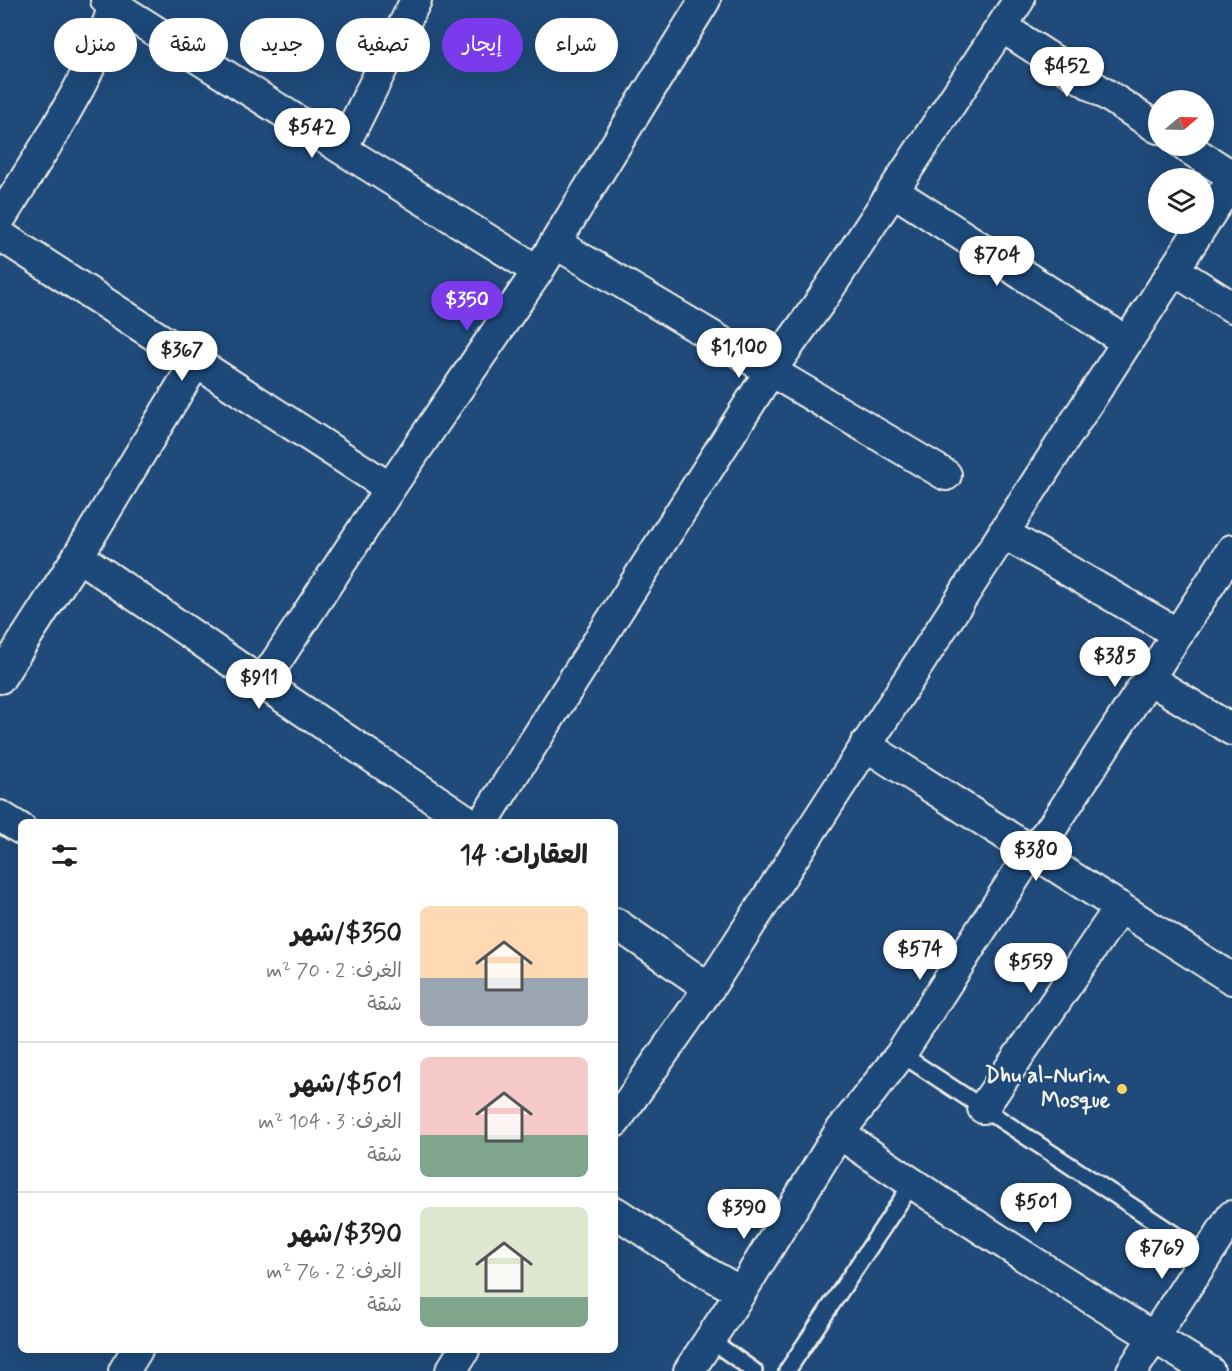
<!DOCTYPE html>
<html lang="ar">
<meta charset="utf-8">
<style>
body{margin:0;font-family:Mynerve,"Playpen Sans Arabic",sans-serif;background:#f2f2f2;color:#222;direction:rtl;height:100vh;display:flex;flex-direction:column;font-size:22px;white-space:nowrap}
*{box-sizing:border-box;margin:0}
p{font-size:20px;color:#767676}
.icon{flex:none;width:33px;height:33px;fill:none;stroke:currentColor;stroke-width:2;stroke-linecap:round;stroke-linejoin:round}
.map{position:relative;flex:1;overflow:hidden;direction:ltr}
.sheet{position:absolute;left:18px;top:819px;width:600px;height:534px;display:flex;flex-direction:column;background:#fff;border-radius:9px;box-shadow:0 6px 24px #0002;direction:rtl}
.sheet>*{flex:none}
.banner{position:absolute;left:18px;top:18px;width:600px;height:54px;direction:rtl;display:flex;gap:12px}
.needle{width:39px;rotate:71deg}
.tools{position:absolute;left:1148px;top:90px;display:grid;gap:12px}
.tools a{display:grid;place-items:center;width:66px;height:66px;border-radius:50%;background:#fff;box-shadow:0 6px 24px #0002;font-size:30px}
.price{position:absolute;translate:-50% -51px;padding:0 14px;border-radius:21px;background:#fff;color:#222;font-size:20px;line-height:39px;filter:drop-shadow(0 2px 3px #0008)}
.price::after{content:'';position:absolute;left:50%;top:36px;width:18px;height:14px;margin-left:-9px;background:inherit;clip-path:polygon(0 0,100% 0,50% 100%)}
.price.selected{background:#7c3aed;color:#fff}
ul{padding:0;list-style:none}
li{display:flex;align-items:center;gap:18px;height:150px;padding:0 30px}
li+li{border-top:2px solid #e0e0e0}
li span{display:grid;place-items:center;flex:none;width:168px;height:120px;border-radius:9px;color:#555}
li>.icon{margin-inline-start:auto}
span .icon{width:72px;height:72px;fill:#fffc;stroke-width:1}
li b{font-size:26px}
h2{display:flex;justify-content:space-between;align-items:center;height:72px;padding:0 30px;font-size:26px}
.chip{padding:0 21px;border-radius:27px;background:#fff;box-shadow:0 6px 24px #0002;font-size:21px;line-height:54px}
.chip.selected{background:#7c3aed;color:#fff}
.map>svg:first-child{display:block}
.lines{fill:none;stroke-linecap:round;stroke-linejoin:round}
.service-casing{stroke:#f4f1e8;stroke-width:20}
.minor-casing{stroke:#f4f1e8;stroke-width:34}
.service{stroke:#1f4a7a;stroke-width:15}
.minor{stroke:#1f4a7a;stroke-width:30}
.poi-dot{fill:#ffd166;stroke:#1f4a7a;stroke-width:2}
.labels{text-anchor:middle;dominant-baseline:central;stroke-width:4.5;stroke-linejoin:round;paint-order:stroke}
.poi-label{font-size:22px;font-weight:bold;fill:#f4f1e8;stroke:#1f4a7a;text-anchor:end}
</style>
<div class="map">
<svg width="1232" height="1371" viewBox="0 0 1232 1371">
<rect width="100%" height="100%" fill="#1f4a7a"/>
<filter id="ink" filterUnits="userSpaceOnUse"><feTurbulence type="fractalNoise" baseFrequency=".0167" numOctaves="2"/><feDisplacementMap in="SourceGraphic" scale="12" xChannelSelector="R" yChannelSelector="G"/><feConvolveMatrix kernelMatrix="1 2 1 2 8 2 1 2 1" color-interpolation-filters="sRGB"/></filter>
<g filter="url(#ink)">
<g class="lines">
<defs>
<path id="service" d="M901 1054 1206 1255
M709 1339 754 1371
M787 1371 912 1184"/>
<path id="minor" d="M106 0 342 149 538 271
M1002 27 1158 128
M1185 146 1232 176
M342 149 416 0
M893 191 1127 342
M0 219 52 136 79 88 99 48 116 0
M0 235 390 488
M555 243 946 475
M1174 270 1232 307
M1003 533 1178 634
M78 556 262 683 469 822
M0 678 78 556 196 362
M1149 679 1232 730
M262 683 390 488 538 271 705 0
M865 745 1232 979
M0 816 21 829
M483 822 771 370 820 302 1019 0
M615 923 709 988
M983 1108 1120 907
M615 1122 709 988 1232 180
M839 1133C959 1217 1084 1295 1209 1371
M615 1212 709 1274 741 1292
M124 1371 137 1350
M451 1371 464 1350
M689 1371 741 1292 839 1133 901 1054 1032 851 1053 826 1232 550
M1132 1371 1232 1216"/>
</defs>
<use href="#service" class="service-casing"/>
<use href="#minor" class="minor-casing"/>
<use href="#service" class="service"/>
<use href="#minor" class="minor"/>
</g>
</g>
<circle class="poi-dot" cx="1122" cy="1089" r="6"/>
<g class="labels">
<g class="poi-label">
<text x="1110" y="1076">Dhu al-Nurin<tspan x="1110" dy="25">Mosque</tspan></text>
</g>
</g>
</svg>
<div class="tools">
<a><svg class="needle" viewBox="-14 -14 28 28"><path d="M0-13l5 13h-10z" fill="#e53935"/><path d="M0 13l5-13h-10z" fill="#767676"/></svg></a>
<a><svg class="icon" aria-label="layers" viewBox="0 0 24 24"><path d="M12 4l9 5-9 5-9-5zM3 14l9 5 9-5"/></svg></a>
</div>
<b class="price" style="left:1067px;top:98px">$452</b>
<b class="price" style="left:312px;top:159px">$542</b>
<b class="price" style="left:997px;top:287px">$704</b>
<b class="price selected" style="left:467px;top:332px">$350</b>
<b class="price" style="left:739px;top:379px">$1,100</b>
<b class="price" style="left:182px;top:382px">$367</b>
<b class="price" style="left:1115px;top:688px">$385</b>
<b class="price" style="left:259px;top:710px">$911</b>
<b class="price" style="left:1036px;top:882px">$380</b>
<b class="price" style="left:920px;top:981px">$574</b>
<b class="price" style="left:1031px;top:994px">$559</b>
<b class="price" style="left:1036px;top:1234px">$501</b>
<b class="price" style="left:744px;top:1240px">$390</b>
<b class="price" style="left:1162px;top:1280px">$769</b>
<div class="banner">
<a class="chip">شراء</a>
<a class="chip selected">إيجار</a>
<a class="chip">تصفية</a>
<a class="chip">جديد</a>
<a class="chip">شقة</a>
<a class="chip">منزل</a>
</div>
<section class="sheet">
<h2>العقارات: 14<svg class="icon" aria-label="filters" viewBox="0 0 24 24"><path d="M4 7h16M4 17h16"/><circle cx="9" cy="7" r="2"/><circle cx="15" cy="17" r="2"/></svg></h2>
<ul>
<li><span style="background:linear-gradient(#ffd9b3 60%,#9aa5b1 0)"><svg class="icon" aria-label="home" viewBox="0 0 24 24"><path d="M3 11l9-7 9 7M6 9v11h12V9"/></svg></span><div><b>$350/شهر</b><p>الغرف: 2 · 70 m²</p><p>شقة</p></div></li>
<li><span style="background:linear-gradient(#f6c9c9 65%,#7fa58c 0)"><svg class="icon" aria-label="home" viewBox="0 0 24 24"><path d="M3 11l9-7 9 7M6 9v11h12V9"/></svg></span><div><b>$501/شهر</b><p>الغرف: 3 · 104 m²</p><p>شقة</p></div></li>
<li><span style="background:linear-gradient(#dfe7d0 75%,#7fa58c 0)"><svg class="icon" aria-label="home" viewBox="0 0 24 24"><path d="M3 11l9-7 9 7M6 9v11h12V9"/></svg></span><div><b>$390/شهر</b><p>الغرف: 2 · 76 m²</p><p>شقة</p></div></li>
</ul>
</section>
</div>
